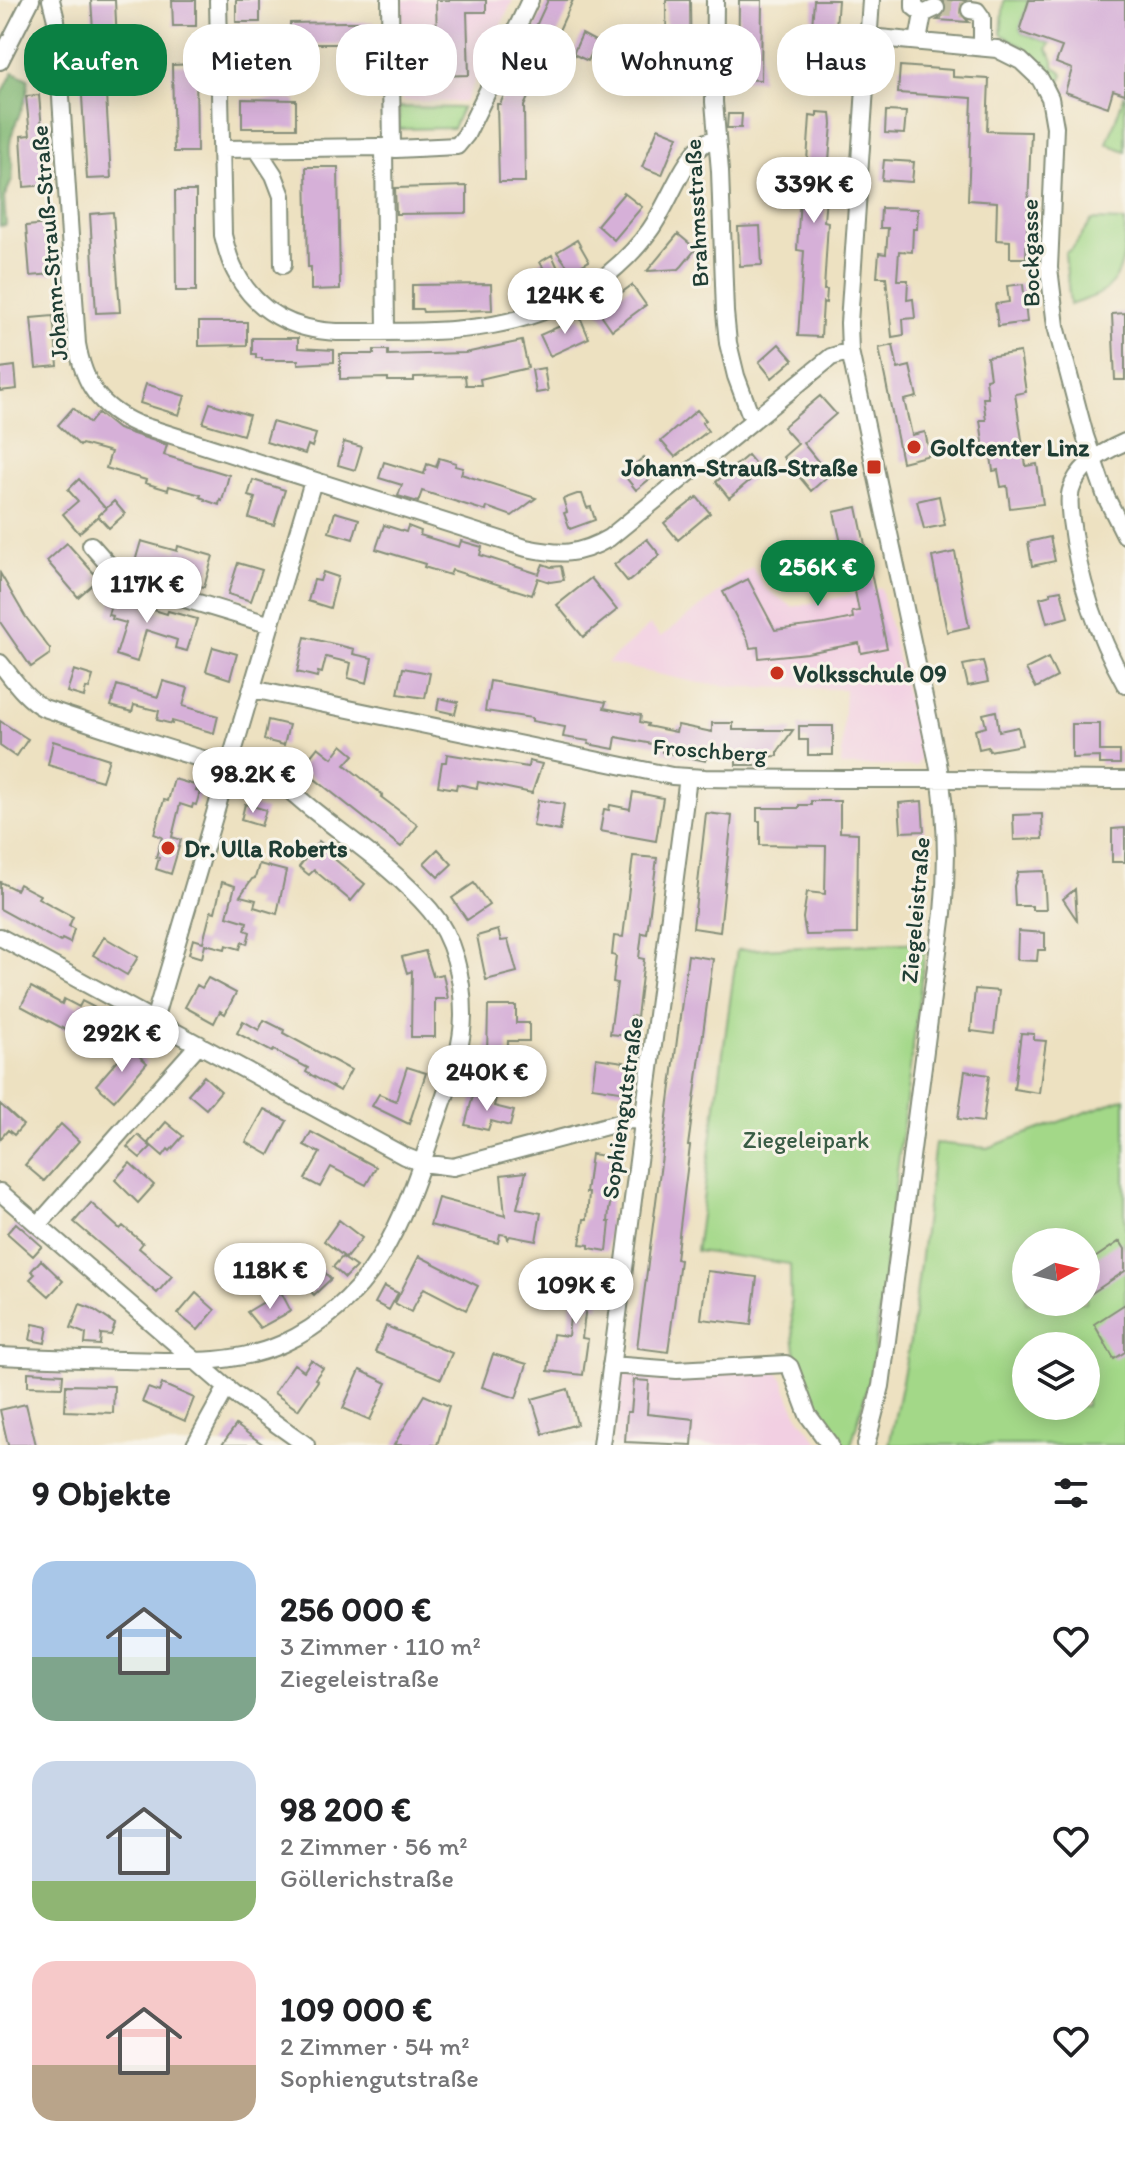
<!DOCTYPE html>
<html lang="de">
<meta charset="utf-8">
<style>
body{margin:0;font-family:Itim,sans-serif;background:#f2f2f2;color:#202124;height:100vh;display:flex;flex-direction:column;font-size:30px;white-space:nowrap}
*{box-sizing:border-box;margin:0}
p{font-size:26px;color:#757577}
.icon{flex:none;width:44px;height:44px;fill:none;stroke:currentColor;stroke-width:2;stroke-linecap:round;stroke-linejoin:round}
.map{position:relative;height:1445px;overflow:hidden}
.side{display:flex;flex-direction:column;background:#fff;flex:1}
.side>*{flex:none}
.guide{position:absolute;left:24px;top:24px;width:1078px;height:72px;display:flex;gap:16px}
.needle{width:52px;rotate:82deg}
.fabs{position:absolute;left:1012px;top:1228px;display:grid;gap:16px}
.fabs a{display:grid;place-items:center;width:88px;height:88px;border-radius:50%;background:#fff;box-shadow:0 4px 20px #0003;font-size:40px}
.price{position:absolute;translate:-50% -68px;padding:0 18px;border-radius:28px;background:#fff;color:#222;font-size:26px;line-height:52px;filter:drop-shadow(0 2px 4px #0008)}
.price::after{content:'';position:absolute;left:50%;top:48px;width:24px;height:18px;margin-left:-12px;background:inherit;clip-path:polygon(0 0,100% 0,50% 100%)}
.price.current{background:#0b8043;color:#fff}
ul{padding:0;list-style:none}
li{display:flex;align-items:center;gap:24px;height:200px;padding:0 32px}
li span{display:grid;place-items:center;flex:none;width:224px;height:160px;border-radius:24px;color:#555}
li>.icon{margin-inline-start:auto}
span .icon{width:96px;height:96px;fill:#fffc;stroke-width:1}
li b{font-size:34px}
h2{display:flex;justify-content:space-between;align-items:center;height:96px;padding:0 32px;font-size:34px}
.tag{padding:0 28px;border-radius:32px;background:#fff;box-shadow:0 4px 20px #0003;font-size:28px;line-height:72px}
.tag.current{background:#0b8043;color:#fff}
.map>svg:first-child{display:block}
.built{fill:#f2cfe2}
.green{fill:#a3d888;stroke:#618a5e;stroke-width:2;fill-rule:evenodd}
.forest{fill:#82b874;stroke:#507a54;stroke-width:2}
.building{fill:#d6b0d8}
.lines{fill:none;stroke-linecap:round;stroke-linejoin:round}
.minor-tunnel{stroke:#c4c0a5;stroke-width:16;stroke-dasharray:16 8;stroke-linecap:butt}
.minor-casing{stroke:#868f7a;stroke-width:20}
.minor{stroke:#fff;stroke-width:16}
.poi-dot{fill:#c8321e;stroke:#f7f3e8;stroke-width:3}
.labels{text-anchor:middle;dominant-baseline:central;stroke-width:6;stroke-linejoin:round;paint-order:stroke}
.street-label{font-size:24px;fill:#1f3d34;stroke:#f7f3e8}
.poi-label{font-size:24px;font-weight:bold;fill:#1f3d34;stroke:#f7f3e8;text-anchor:start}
.park-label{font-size:24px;fill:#395c45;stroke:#f7f3e8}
</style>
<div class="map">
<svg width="1125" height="1445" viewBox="0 0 1125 1445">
<rect width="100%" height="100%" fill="#f7f3e8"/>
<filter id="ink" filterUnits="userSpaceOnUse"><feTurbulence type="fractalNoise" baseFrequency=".0125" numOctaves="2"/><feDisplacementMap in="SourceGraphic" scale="16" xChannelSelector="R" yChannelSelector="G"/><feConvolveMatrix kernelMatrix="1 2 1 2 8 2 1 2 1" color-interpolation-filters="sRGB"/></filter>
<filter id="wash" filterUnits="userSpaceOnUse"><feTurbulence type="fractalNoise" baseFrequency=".006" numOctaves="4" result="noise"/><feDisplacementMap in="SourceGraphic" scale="32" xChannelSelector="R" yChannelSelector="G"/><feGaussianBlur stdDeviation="1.8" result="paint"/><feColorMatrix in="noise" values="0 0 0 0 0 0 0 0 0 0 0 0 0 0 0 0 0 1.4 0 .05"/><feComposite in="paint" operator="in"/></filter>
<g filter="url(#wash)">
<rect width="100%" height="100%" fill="#ede1c1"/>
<path class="built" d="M401 0H513L465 102 402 101Z
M752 567 765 588 793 607 881 588 920 753V759L916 766H841L845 689 741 687 699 683 607 663 650 625 661 637Z
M776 1370 783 1379 790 1398 799 1417 821 1445H613L622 1371Z"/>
<path class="green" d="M1004 0H1029L1020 29 1022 33 1050 43 1047 49 1053 59V66L1061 71 1063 75 1058 87C1041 58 1030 50 1001 34Z
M1125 93V151L1107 144Z
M399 107 462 108 453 128 399 129Z
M1092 220 1125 221C1125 248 1125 278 1101 293 1092 298 1080 301 1070 305L1065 253 1072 249Z
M926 942 874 1354 869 1381 851 1445H839C791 1396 791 1329 790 1264L696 1251 737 950Z
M1125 1098V1445H889L911 1336 935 1143 987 1148ZM1026 1242H1086V1302H1026ZM1026 1346H1086V1406H1026Z"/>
<path class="forest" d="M13 72 28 79C30 109 0 134 13 164L12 180 4 198 6 225 0 226V98Z"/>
<g id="blocks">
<path class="building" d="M91 0H115L117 44 94 45Z
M172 0H196V26H173Z
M236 0H260V22H236Z
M436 0H486V12H467L469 75 438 76Z
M548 0H573L524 106 525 182H499L497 104H500Z
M666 0H690L691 79 667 80Z
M739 0H762L761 80 738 79Z
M814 0H838L833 68H836L835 85H832V88L808 83Z
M943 0H966L961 4 960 13 969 22 937 20 944 15 947 10Z
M1029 0H1125V94L1113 90 1108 107 1065 92 1072 69 1056 63 1062 47 1022 33 1020 28Z
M343 22H374V44H290V23Z
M582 34 597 42 588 61 573 54Z
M196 64 197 152H174L172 65Z
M900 66 953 70V77L989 79 987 131 1031 132 1026 258H1010V241L996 240 997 202 968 200 972 98 898 93Z
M105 78 111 178 87 179 81 80Z
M39 95 47 185 24 187 21 136 30 135 26 96Z
M242 99 296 100V128H242Z
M886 111 906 112 904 134 885 133Z
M817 112 831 113 832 124 824 221 828 222 824 290H827L826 303 823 302 821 337 798 336 804 251 797 250 802 161H807L810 116 817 117Z
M728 114H742L741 128H727Z
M658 128 678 136 662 175 642 167Z
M884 160 914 162 912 182 882 180Z
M306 167H338L340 289 311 290V267H308Z
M467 186V213L396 214 395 188Z
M175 191H196V291H176Z
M624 193 642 207 614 240 597 225Z
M881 208 918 209 917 229H913L912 252 899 251 897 280H908L907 300 913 299 915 318 903 319 904 335 892 337 886 277H877L879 253 886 254 888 228H880Z
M113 212 120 312 96 313 90 214Z
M49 224 53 274 30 276 26 226Z
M760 226 762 265 740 266 738 227Z
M678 234 696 249 682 266 679 269 647 271Z
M577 240 589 261 571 271 557 252Z
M552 255 562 277 552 283 540 262Z
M491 284 492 310 423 312 422 309H412V285Z
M1023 284 1027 322 998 326 995 304 1009 302 1007 286Z
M632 285 646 305 612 330 598 310Z
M1125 313V380H1115L1112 314Z
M53 316 58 366 36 368 31 318Z
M580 317 589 338 550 356 540 335Z
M199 322H247V345L199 346Z
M252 338H298V348L334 350V362L298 364V360H262V358H256V354H252Z
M522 341 528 368 480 379 481 385H466L465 376 414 377V381H388V378L340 379V354H374V350H388V355L465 353Z
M779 344 793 360 772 378 759 362Z
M893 345 898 369 910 366 917 397 904 400 912 435 925 432 930 455 902 462 879 348Z
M1020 352 1026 392 1015 394 1026 466 1037 464 1043 504 1010 508 1007 486 1001 487 998 470 993 471 990 449H984L980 420H986L983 398H988L986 379 990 378 987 357Z
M15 366 17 389 0 391V368Z
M544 368 548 391 536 393 532 370Z
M146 384 185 396 179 415 140 403Z
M820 396 836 414 803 443 829 475 811 491 783 457 798 444 783 427Z
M210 403 249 415 243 435 203 423Z
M73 408 90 423 98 413 118 429 167 445 164 455 229 475 222 501 220 500 219 505 205 500V499L200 497 201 495 169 486 168 490 145 483 146 480 106 468 111 452 82 444 80 446 58 425Z
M697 410 706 420 702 423 708 431 675 457 661 441Z
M272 422 316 434 312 447 308 445 305 454 266 442Z
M344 442 362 447 355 470 338 465Z
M748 455 761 471 729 498 716 482Z
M644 457 657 473 636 490 623 474Z
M439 458 456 463 455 466 463 468 461 474 536 498 512 516 487 507 486 511 422 491 418 502 398 496 402 485 379 478 384 462 424 474 427 464 436 467Z
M79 479 106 509 79 533 63 514 78 501 68 490Z
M253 480 285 490 274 525 249 518 255 498 248 496Z
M577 494H582L587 508 591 507 595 520 570 529 564 513 567 512 563 499Z
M939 496 945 525 924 529 917 501Z
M697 497 710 513 678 540 664 523Z
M114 501 125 514 109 528 98 516Z
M857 507 887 648 861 653 859 643 807 653 759 658 758 647 750 648 748 640 723 592 748 579 775 630 824 624 853 618 852 612 859 611 845 542 841 543 834 512Z
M335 512 359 519 353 539 329 532Z
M384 525 406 532 408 526 421 531 420 535 459 547 461 541 482 547 480 555 539 574 543 564 551 567 561 566 564 580 550 582 538 578 532 595 452 570 450 575 424 567 425 564 376 549Z
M1050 537 1055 561 1032 566 1028 542Z
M647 539 660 555 628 582 614 565Z
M141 541 177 551 178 546 213 556 204 587 170 578 171 576 134 565Z
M67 543 99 579 78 597 47 561Z
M955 552 969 627 947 632 932 557Z
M238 563 262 570 251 601 228 594Z
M323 572 338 577 330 608 308 601 314 580 320 581Z
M0 573 25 616 50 649V654L31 667 0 622Z
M591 578 617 610 583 637 557 605Z
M114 588 125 592 129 598 146 603 144 607 167 614 168 611 197 619 187 651 175 648 177 640 146 630 137 662 116 655 126 623 112 619 113 616 108 615 113 598 109 592Z
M1061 590 1068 617 1047 623 1040 598 1051 595 1050 592Z
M305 637 354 649 353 654 372 658 367 683 348 678 351 663 326 657 322 673 318 672 317 677 297 672Z
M213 647 237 654 230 679 206 671Z
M1048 658 1057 677 1036 688 1026 669Z
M983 661 988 682 968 686 963 665Z
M403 668 430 673 425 698 398 694Z
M74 670 93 676 89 689 86 688 84 697 67 692Z
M163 681 188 688 183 706 218 716 214 733 172 721V724L157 720 159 711 134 705 132 712 111 706 117 685 158 697Z
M490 681 606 702 604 708 641 715 640 722 648 724 647 726 676 732 678 725 712 732V723H733V730H793L778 751V756L758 757V765H736V754H706V761L662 752 663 746 616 737 614 749 588 744 589 741 563 737 565 727 532 721V718L485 711Z
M439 698 458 702 455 714 437 710Z
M996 711 999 731 1018 727 1022 745 989 751 988 747 979 749 975 730 986 727 983 714Z
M268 720 289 725 284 745 264 740Z
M0 721 28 739 16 757 0 746Z
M1072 724H1100V751H1120V764H1100V757L1072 758Z
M799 726H833V755H808V740H799Z
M53 741 109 759 102 781 48 765Z
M342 745 354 755 345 765 383 795 381 797 418 825 401 847 301 768 318 747 332 758Z
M447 754 528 767 529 761 542 764 532 793 478 782 477 788 457 784 456 789 438 786 442 762H446Z
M174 779 198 786 196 791 200 792 196 805 193 804 192 808 180 804 172 837 181 840 171 874 156 869 159 858 156 857 162 837 154 834 164 800 168 801Z
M633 792 663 798 656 841 600 831 604 809 609 810 610 805 630 809Z
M538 800 564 804 560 831 533 826Z
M811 801H840V832L858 833 857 934 806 935 803 918 807 892 825 894 826 846 760 845V821H757V808H799V805H811Z
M922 801 924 831 901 832 899 803Z
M245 804 266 810 261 826 241 820Z
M706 813 732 816 720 932 693 928Z
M1042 814 1043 839 1014 840 1013 815Z
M1125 828V862H1112V829Z
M319 841 329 849 327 853 365 884 351 901 314 870 309 875 299 867Z
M438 849 452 864 438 877 424 863Z
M633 856 657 858 647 934 642 933 639 958 644 959 637 1017 631 1016 628 1036 610 1034 617 983 613 982 616 956 612 955 614 936 623 937Z
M259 864 286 871 277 914 254 907 256 900 240 896 252 879 255 878Z
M1044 871 1046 910H1032V906H1015L1014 886 1018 872Z
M0 882 16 890 19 884 40 895 38 898 73 917 69 926 74 929 70 943 62 939 60 942 0 909Z
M222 882 235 886 227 916 247 922 245 930 250 932 247 944 242 942 240 949 226 945 225 949 205 944 202 958 189 954 193 939 203 942 211 911 215 912Z
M474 883 489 905 467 920 452 898Z
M1075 889 1077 920 1063 899Z
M498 930 501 941 508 940 517 972 486 980 477 936Z
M1018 931 1045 933V950H1038L1037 961 1017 960Z
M104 937 138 957 127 975 93 955Z
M425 951 433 976 443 974 448 999H435V1037H411L412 971 407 973 402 957Z
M688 955 713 959 688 1146H690L676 1259 680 1260 668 1352 637 1348Z
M208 978 236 993 225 1014 220 1011 214 1023 185 1007 197 985 202 988Z
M31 987 62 1004 64 999 79 1007 82 1001 107 1014 94 1039 79 1026 75 1035 21 1006Z
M975 989 999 991 994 1034 971 1031Z
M488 1006H516V1023H529V1041H508L507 1063 487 1057Z
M264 1020 284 1030 283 1033 351 1070 340 1091 306 1072 308 1068 274 1050 272 1052 237 1033 243 1021 259 1030Z
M1021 1033 1034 1034V1040L1046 1041 1039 1093 1014 1089Z
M129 1047 147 1063 114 1101 96 1085Z
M596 1058 624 1062 623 1064 629 1065 625 1090 620 1091 592 1087Z
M407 1067 426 1073 409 1124 372 1106 379 1094 396 1101Z
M965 1071 989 1075 983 1122 958 1119Z
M204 1076 221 1091 206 1109 188 1094Z
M474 1092 496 1098 494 1106 514 1111 510 1126 491 1121 488 1130 465 1125Z
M0 1104 23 1125 14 1135 8 1130 0 1139Z
M264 1109 287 1121 269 1155 246 1142Z
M166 1122 183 1136 170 1151 168 1149 163 1156 148 1143Z
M61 1124 79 1141 44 1181 25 1165Z
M311 1132 376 1167 366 1185 331 1167 320 1187 305 1179 320 1153 304 1145Z
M138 1135 151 1147 140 1158 127 1147Z
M591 1154 619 1158 609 1210 608 1222H610L607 1251 589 1248V1245L580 1244 584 1219H587L589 1193H586Z
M130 1163 154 1185 138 1203 115 1180Z
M526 1172 517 1208 541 1213 536 1241 510 1236 508 1239 507 1235 500 1234 498 1243 430 1225 438 1198 505 1216 501 1175Z
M91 1203 120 1229 123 1226 143 1243 139 1248 172 1276 157 1293 74 1222Z
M339 1220 362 1238 346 1258 324 1241Z
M16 1223 42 1246 33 1256 7 1233Z
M1120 1241 1125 1249V1271L1086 1297V1264Z
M419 1256 478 1286 466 1310 424 1288 411 1312 395 1303Z
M342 1257 356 1267 345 1278 333 1267Z
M41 1260 63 1281 49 1296 30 1279 35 1274 31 1271Z
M313 1260 331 1279 314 1295 296 1275Z
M575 1270 603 1274 599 1307 586 1306 582 1338 588 1339 583 1375 548 1371 553 1334 568 1336Z
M707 1271 757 1277 751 1325 701 1319Z
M384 1286 398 1293 389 1310 375 1303Z
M281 1292 291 1311 260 1328 247 1312Z
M196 1293 215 1310 198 1330 178 1314Z
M80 1304 91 1308 115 1324 111 1335 101 1334 100 1345 85 1344 86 1334 71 1328Z
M1125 1304V1352L1114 1359 1094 1324Z
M33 1324 48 1327 45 1343 30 1340Z
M386 1326 452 1353 441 1379 375 1352Z
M493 1354 527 1364 516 1398 482 1387Z
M311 1360 323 1368 315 1379 318 1381 298 1410 274 1393 294 1364 304 1371Z
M360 1370 387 1383 370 1420 343 1408Z
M28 1372 63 1374 62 1387 28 1386Z
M634 1380 649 1381 647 1414 694 1419 692 1445 625 1442 627 1412H631Z
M162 1384 194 1398 185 1421 142 1402 148 1388 159 1392Z
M66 1385 114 1386 113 1413 65 1411Z
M568 1389 577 1424 543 1434 532 1399Z
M424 1395 449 1406 437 1445H394Z
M26 1404 36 1445H8L0 1410Z
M236 1425 264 1445H222Z"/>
</g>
</g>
<g filter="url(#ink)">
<use href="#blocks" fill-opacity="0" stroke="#868f7a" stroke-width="2"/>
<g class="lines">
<path class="minor-tunnel" d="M936 8 970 10"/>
<defs>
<path id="minor" d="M51 0 56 20 77 344C84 384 99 407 137 424L526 548C560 555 578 556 609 538L831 357 850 351
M218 0 223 235C226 247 229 260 235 271 256 312 293 330 337 332 434 331 527 339 607 275 623 262 638 247 650 230 668 205 680 167 701 146 705 142 710 140 717 139
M390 0 392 148
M715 0 714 102 720 171 725 312 728 343 736 376 749 411 754 419
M914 0V7L923 14
M970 10 977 11 982 18V47
M868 37 997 49 1021 61 1040 79 1045 88 1050 98 1055 127 1049 268 1056 326 1085 436 1106 497 1125 535
M918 41 923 14 936 8
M0 61 31 0
M384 147 386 332
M221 149 379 147 396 149 457 146 466 135 490 86 530 0
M257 149 274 175 282 196 283 265
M1125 442C1104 451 1078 466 1071 490 1068 499 1070 511 1071 520 1078 577 1097 634 1125 684
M91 545 122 580 271 625
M0 663C13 679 26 699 44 708 97 725 150 744 203 759 221 765 241 764 258 770 278 777 296 797 313 810 353 842 397 871 430 910 454 938 463 979 463 1015 463 1049 449 1084 438 1116 421 1165 406 1215 379 1259 357 1295 320 1327 282 1344 232 1366 178 1361 124 1360 83 1359 41 1358 0 1356
M252 689 672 776 705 778C845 780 985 778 1125 780
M0 937 404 1156 422 1163 453 1167 629 1120 644 1121
M154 1020 313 481
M0 1192 234 1394 306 1445
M38 1225 199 1044
M611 1365 677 1370 786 1364 790 1367 808 1415 830 1445
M195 1445 227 1387
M601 1445 688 777
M866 1445 881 1386 943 913C948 862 947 814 938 763L850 351 849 323 871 0"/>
</defs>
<use href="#minor" class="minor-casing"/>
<use href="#minor" class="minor"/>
</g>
</g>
<g class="poi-dot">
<circle cx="914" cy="447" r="8"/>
<rect x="866" y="459" width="16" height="16" rx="4"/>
<circle cx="777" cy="673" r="8"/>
<circle cx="168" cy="848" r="8"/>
</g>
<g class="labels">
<g class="street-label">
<text transform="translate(696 213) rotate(-93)">Brahmsstraße</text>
<text transform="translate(49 243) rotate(-95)">Johann-Strauß-Straße</text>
<text transform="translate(1030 253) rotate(-91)">Bockgasse</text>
<text transform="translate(710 750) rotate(4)">Froschberg</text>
<text transform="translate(915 910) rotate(-85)">Ziegeleistraße</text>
<text transform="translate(622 1108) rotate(-82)">Sophiengutstraße</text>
</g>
<g class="poi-label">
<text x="930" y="447">Golfcenter Linz</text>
<text x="858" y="467" text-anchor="end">Johann-Strauß-Straße</text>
<text x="793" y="673">Volksschule 09</text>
<text x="184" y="848">Dr. Ulla Roberts</text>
</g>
<g class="park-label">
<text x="806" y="1139">Ziegeleipark</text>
</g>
</g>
</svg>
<div class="fabs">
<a><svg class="needle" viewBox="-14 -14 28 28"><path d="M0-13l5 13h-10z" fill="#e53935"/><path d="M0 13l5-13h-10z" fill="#757577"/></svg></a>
<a><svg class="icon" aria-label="layers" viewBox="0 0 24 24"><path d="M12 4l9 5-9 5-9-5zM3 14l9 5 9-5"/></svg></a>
</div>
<b class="price" style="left:814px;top:225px">339K €</b>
<b class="price" style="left:565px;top:336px">124K €</b>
<b class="price current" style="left:818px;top:608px">256K €</b>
<b class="price" style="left:147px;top:625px">117K €</b>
<b class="price" style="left:253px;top:815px">98.2K €</b>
<b class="price" style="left:122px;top:1074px">292K €</b>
<b class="price" style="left:487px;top:1113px">240K €</b>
<b class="price" style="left:270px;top:1311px">118K €</b>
<b class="price" style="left:576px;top:1326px">109K €</b>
<div class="guide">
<a class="tag current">Kaufen</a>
<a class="tag">Mieten</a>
<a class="tag">Filter</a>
<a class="tag">Neu</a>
<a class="tag">Wohnung</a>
<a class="tag">Haus</a>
</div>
</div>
<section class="side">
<h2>9 Objekte<svg class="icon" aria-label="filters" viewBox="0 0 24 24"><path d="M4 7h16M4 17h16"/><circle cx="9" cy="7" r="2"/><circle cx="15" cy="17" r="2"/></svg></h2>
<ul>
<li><span style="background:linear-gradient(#a9c7e8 60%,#7fa58c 0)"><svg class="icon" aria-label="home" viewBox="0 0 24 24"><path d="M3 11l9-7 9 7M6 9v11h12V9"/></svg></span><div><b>256 000 €</b><p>3 Zimmer · 110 m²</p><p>Ziegeleistraße</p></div><svg class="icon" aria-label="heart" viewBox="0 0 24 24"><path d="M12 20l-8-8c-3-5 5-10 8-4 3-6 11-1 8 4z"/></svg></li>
<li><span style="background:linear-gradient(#c9d6e8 75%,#8fb573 0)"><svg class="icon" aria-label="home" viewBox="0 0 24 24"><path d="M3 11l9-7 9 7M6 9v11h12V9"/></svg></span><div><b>98 200 €</b><p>2 Zimmer · 56 m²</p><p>Göllerichstraße</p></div><svg class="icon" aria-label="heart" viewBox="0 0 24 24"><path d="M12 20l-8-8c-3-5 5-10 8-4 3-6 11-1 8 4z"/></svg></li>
<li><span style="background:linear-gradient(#f6c9c9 65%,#b9a48a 0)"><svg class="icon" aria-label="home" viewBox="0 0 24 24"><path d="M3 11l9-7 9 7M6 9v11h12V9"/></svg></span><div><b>109 000 €</b><p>2 Zimmer · 54 m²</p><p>Sophiengutstraße</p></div><svg class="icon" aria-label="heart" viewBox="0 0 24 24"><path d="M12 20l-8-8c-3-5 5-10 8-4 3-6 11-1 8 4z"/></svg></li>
</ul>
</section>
